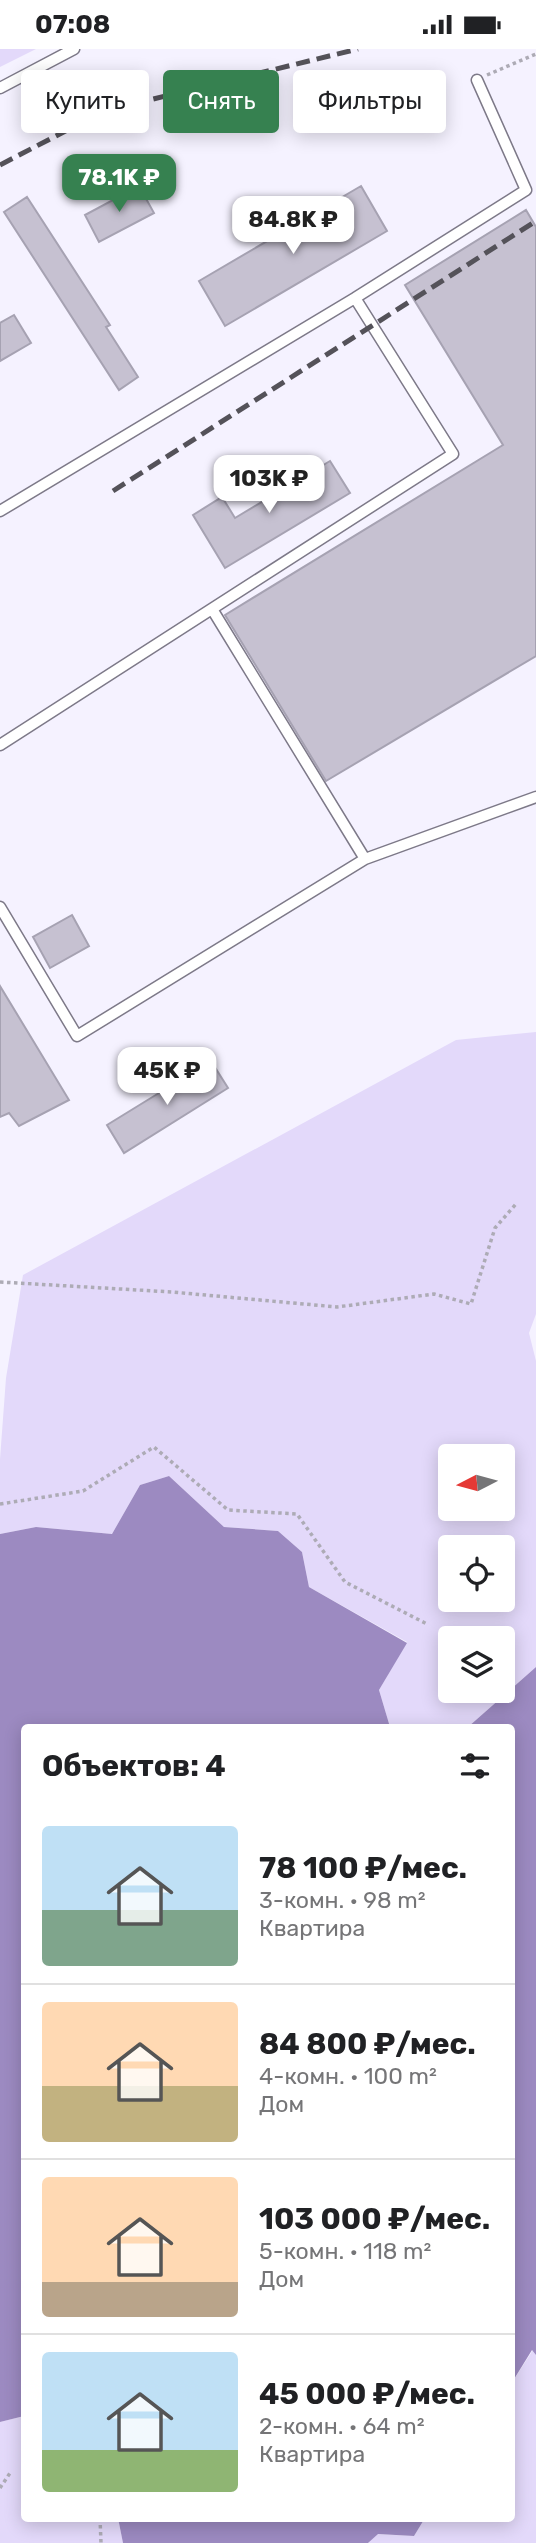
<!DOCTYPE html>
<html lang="ru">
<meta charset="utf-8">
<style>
body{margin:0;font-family:Rubik,sans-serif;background:#f2f2f2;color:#202124;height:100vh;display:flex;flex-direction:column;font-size:26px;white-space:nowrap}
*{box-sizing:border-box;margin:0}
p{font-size:23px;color:#757577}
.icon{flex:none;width:38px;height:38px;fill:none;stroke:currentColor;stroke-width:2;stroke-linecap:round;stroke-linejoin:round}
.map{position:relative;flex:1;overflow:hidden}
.side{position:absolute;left:21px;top:1675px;width:494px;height:798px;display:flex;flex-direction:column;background:#fff;border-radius:7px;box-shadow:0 4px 18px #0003}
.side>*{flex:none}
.guide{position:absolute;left:21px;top:21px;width:495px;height:63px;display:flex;gap:14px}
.needle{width:46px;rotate:264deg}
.tools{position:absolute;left:438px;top:1395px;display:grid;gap:14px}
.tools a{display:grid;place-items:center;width:77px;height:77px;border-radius:7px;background:#fff;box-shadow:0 4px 18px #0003;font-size:35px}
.price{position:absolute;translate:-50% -60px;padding:0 16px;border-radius:14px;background:#fff;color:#222;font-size:23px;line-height:46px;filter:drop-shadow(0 2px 4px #0008)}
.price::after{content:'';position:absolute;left:50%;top:42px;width:21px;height:16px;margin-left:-10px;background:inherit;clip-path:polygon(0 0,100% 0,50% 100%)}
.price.selected{background:#368150;color:#fff}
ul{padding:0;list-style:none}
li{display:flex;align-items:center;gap:21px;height:175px;padding:0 21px}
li+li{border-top:2px solid #e0e0e0}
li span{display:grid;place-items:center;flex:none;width:196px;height:140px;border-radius:7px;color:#555}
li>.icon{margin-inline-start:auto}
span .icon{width:84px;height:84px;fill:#fffc;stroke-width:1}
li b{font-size:30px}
h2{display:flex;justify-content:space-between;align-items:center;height:84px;padding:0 21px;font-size:30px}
.pill{padding:0 24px;border-radius:7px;background:#fff;box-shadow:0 4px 18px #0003;font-size:24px;line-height:63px}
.pill.selected{background:#368150;color:#fff}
.status{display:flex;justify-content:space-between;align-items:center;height:49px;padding:0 35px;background:#fff;direction:ltr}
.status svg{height:19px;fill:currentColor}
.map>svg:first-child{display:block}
.green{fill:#e3d9fa;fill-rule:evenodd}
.water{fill:#9c8ac1}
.building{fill:#c6c1d1;stroke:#a6a2b2;stroke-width:2}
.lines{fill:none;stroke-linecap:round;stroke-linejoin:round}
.lane-casing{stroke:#7d7988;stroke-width:13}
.path{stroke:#adabb5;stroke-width:3.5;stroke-dasharray:3.5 3.5;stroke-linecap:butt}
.lane{stroke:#fff;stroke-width:10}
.rail{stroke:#545259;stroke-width:5;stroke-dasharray:14 7;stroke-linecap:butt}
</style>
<div class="status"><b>07:08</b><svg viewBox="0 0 49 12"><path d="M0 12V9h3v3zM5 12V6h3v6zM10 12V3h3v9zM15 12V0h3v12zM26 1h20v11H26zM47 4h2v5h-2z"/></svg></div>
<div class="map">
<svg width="536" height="2494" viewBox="0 0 536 2494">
<rect width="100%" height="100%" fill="#f5f2ff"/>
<path class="green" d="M0 0H36L0 18Z
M536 983V1265L529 1284 536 1312V1618L468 1678H390L379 1641 407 1593 309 1538 302 1503 278 1482 224 1478 169 1427 140 1436 112 1485 36 1478 0 1485V1410L6 1329 23 1226 456 991ZM450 1407H502V1460H450ZM450 1498H502V1550H450ZM450 1589H502V1642H450Z
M533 2301 536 2306V2494H368L377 2485 414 2487 425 2469H511V2335Z
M24 2367V2469H118L123 2494H0V2373Z"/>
<path class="water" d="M169 1427 224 1478 278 1482 302 1503 309 1538 407 1594 379 1641 390 1678H24V2367L0 2373V1485L36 1478 112 1485 140 1436Z
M536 1618V2306L532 2301 511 2335V1678H468Z
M118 2469H425L414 2487 378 2485 368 2494H123Z"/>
<path class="building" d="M139 137 154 164 99 193 85 166Z
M361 137 387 182 225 277 199 232Z
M27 148 110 276 106 278 138 328 119 341 4 163Z
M526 161 536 178V607L326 732 225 566 503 396 405 236Z
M14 266 31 294 0 312V274Z
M330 412 350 444 225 519 193 466 222 448 235 469Z
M72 866 89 897 50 919 33 888Z
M0 937 69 1051 19 1077 9 1064 0 1068Z
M211 1012 228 1039 124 1104 107 1076Z"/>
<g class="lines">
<defs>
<path id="lane" d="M0 39 74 0
M0 462 355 249 526 141 477 31
M0 696 453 405 355 249
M365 810 536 748
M0 858 77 987 365 810 212 560"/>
</defs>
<use href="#lane" class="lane-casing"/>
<path class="path" d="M487 26 536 5
M0 1233 172 1243 337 1258 434 1245 471 1255 495 1179 516 1155
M0 1455 83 1442 154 1398 228 1461 297 1465 345 1533 427 1575
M0 2439 10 2424
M100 2469 101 2494"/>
<use href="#lane" class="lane"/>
<path class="rail" d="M0 116 104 62 358 0
M113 442 536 172"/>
</g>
</svg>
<div class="tools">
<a><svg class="needle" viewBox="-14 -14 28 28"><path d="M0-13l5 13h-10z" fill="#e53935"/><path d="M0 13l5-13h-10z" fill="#757577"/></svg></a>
<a><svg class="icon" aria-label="locate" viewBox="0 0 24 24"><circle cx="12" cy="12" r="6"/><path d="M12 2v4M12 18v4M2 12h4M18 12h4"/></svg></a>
<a><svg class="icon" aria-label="layers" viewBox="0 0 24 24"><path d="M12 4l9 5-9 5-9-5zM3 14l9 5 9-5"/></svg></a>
</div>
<b class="price selected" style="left:119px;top:165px">78.1K ₽</b>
<b class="price" style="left:293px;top:207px">84.8K ₽</b>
<b class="price" style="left:269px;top:466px">103K ₽</b>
<b class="price" style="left:167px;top:1058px">45K ₽</b>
<div class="guide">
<a class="pill">Купить</a>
<a class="pill selected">Снять</a>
<a class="pill">Фильтры</a>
</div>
<section class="side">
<h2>Объектов: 4<svg class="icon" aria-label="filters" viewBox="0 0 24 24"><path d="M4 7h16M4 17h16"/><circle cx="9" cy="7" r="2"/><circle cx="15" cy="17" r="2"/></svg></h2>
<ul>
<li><span style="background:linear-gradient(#bfe0f5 60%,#7fa58c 0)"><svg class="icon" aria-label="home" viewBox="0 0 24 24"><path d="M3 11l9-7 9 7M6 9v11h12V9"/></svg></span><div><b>78 100 ₽/мес.</b><p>3-комн. · 98 m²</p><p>Квартира</p></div></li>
<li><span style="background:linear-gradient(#ffd9b3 60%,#c2b280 0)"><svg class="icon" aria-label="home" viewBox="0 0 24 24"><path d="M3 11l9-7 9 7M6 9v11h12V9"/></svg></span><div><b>84 800 ₽/мес.</b><p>4-комн. · 100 m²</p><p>Дом</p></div></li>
<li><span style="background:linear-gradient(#ffd9b3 75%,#b9a48a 0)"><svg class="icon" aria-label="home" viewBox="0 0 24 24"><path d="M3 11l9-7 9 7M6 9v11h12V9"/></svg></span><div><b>103 000 ₽/мес.</b><p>5-комн. · 118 m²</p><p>Дом</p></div></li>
<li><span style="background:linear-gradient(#bfe0f5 70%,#8fb573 0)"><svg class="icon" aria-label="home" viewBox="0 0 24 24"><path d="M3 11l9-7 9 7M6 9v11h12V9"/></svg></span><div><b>45 000 ₽/мес.</b><p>2-комн. · 64 m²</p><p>Квартира</p></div></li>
</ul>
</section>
</div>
